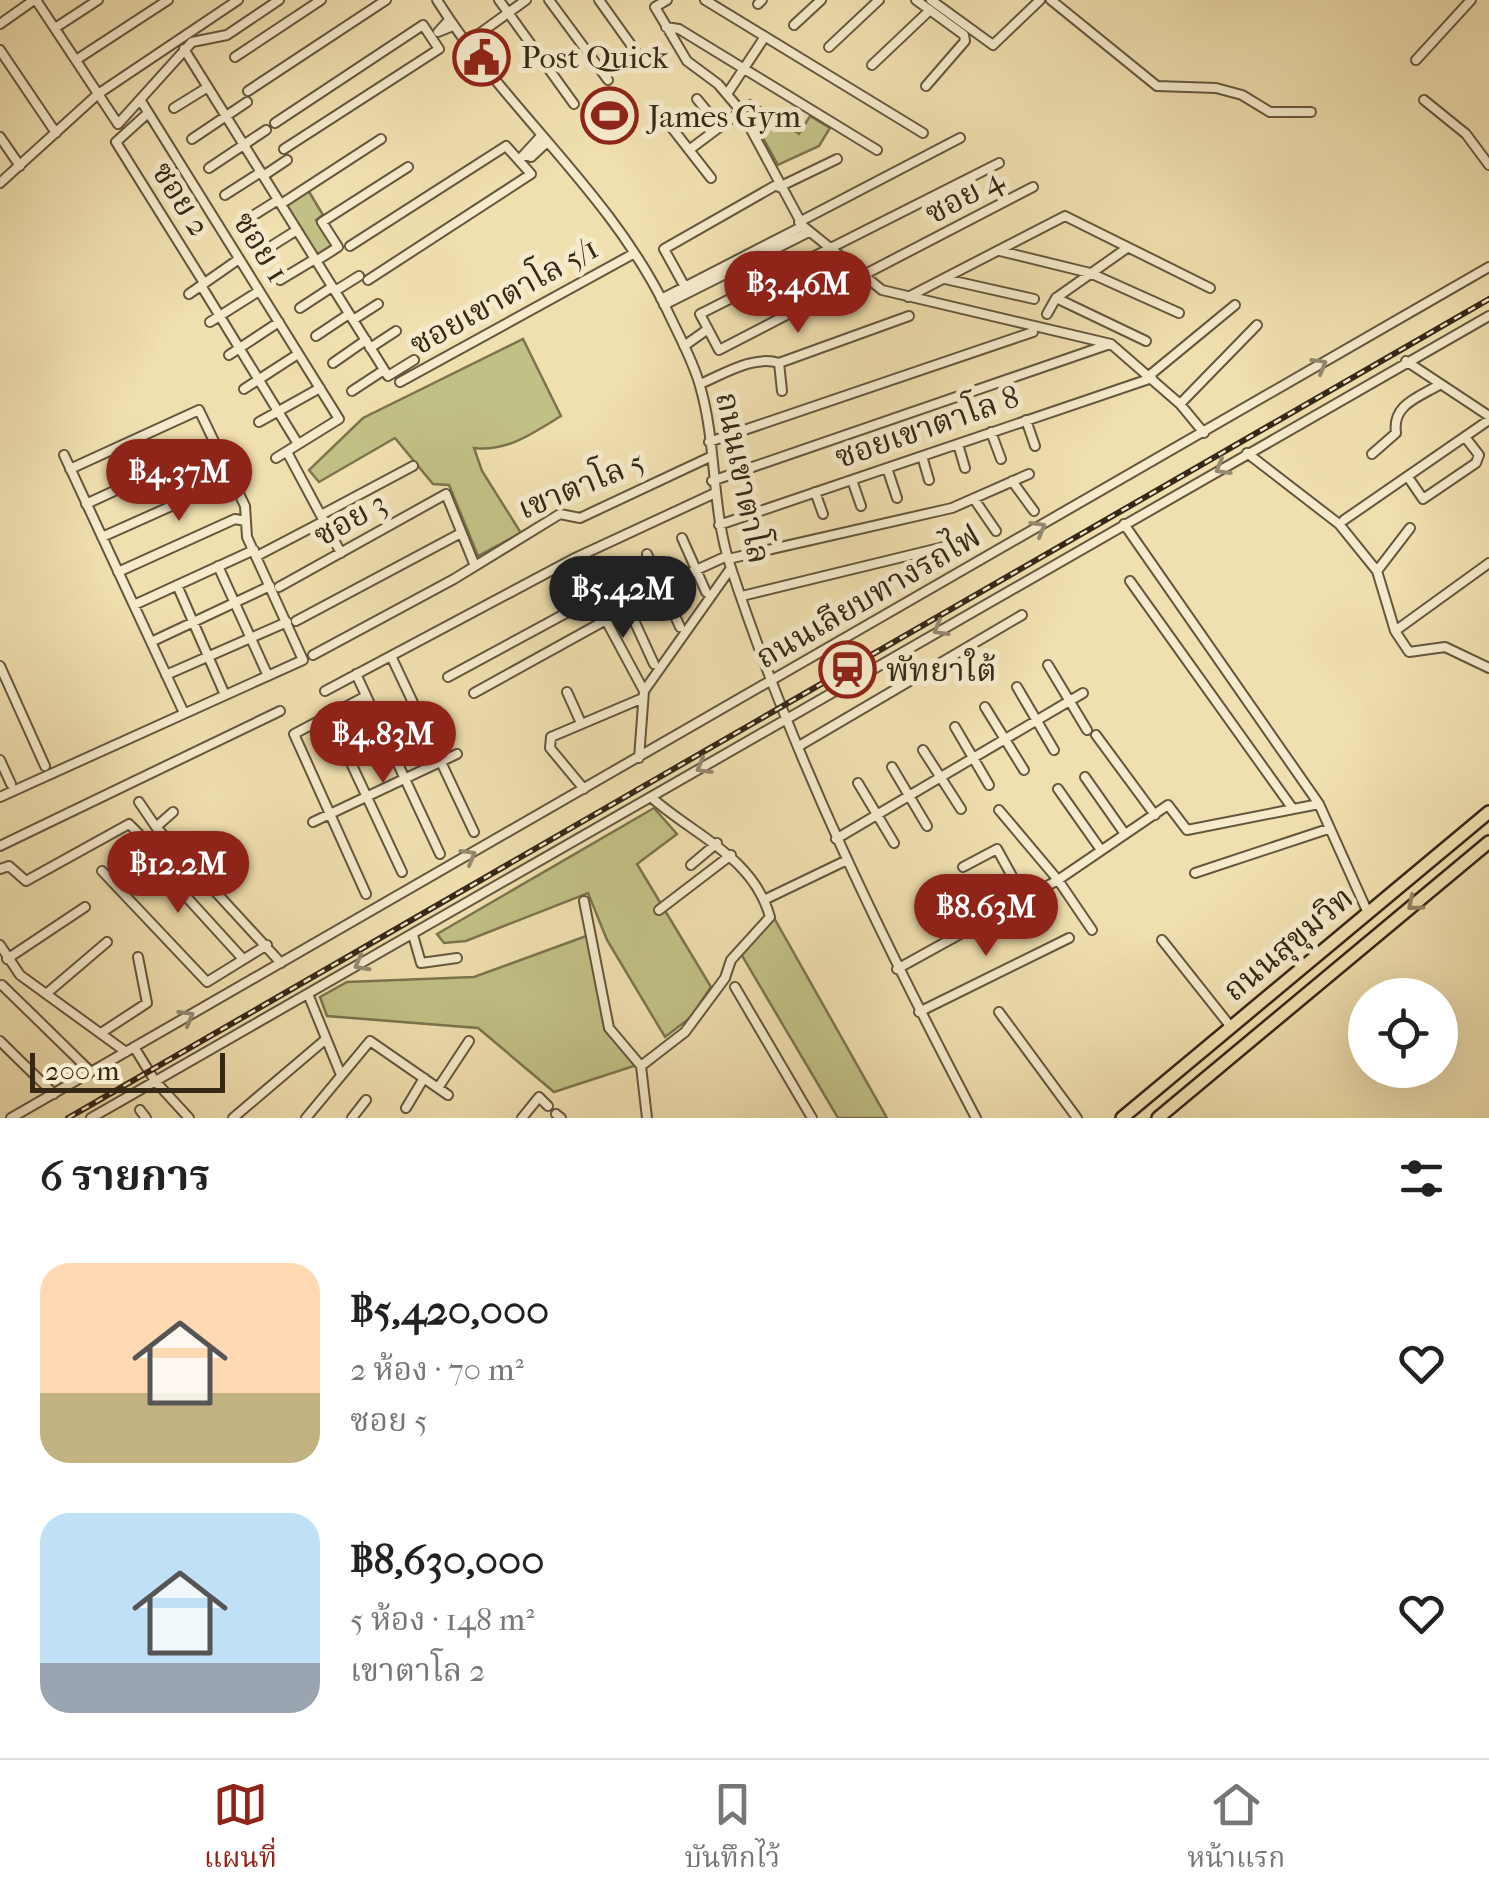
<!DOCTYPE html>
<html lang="th">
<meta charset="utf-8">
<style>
body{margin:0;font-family:"IM FELL French Canon","Noto Serif Thai",serif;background:#f2f2f2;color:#222;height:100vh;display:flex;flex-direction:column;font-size:38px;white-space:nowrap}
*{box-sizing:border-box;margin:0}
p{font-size:32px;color:#767676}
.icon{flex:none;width:55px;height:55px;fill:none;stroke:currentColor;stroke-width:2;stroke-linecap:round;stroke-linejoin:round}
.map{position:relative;height:1118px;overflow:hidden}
.panel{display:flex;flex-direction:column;background:#fff;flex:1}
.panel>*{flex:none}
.fabs{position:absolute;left:1348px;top:978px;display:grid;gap:20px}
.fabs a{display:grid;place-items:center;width:110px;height:110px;border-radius:50%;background:#fff;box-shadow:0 10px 40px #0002;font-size:50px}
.scale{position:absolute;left:30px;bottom:25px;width:195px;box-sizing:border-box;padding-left:10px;border:5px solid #352817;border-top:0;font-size:28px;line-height:35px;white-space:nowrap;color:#352817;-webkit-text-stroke:8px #f5eacb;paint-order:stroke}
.price{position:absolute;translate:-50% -85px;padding:0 22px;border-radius:35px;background:#8f2418;color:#fff;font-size:32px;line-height:65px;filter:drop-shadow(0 2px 5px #0008)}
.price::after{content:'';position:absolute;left:50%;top:60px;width:30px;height:22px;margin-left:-15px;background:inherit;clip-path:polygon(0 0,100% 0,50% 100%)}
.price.current{background:#222;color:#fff}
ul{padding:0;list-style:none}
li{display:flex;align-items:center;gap:30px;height:250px;padding:0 40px}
li span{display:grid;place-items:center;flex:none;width:280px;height:200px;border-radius:30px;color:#555}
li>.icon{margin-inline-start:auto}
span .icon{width:120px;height:120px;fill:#fffc;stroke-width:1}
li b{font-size:42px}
h2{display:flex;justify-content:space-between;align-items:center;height:120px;padding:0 40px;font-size:42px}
.menu{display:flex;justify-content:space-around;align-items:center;height:140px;border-top:2px solid #e0e0e0;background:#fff;font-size:28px;color:#767676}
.menu a{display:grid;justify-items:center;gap:5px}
.menu .current{color:#8f2418}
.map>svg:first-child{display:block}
.green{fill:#c1c085;stroke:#7b744e;stroke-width:2.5}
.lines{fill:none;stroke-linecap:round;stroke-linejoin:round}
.minor-casing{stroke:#64563d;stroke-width:12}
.highway-casing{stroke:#352817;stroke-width:16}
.minor{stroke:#f5eacb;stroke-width:8}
.highway{stroke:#f0dfaf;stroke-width:11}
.rail-casing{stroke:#352817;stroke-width:6}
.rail{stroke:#f5eacb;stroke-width:2.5;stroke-dasharray:8;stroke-linecap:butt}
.oneway{stroke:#958971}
.oneway2{stroke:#928463}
.labels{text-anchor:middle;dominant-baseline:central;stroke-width:10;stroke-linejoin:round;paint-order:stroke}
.poi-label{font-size:32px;fill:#352817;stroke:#f5eacb;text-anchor:start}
.street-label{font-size:32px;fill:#352817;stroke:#f5eacb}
</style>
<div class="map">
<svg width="1489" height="1118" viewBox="0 0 1489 1118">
<rect width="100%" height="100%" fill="#f0dfaf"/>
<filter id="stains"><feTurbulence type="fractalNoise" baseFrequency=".002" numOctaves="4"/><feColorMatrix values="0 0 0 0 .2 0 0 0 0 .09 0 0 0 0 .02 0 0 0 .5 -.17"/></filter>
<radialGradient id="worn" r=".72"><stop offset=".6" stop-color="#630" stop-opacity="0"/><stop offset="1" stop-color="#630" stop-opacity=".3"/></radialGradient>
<path class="green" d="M750 100 799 134 810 116 830 128 819 146 778 165 744 104Z
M308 190 323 215 316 220 332 245 316 255 285 204Z
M523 339 561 416C533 433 507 452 474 448L482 471 521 533 478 556 449 485 433 484 395 438 319 482 309 470 363 418Z
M654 808 677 834 637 864 711 987 690 1018 665 1037 607 940 588 893 466 941 444 943 437 934Z
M773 916 887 1118H838L741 954Z
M589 935 605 1031 637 1065 554 1092 478 1028 327 1016 320 997 347 982 474 977Z"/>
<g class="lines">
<defs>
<path id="minor" d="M36 0 118 124 192 42 227 35 279 0
M437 0C505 109 611 193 667 310 678 334 693 360 700 386 717 444 711 506 730 565 793 758 882 939 976 1118
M499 0 574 104
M549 0 608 80
M599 0 639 56
M667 0 655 7 687 61 718 84 741 111 803 226 882 290 1111 344 1180 404 1204 433
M705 0 923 133
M916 0 964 35 965 41 926 86
M931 0 993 45 1040 0
M1051 0 1157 86 1216 88 1242 95 1270 112H1311
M758 4 762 0
M449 20 438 32 453 26
M0 24 34 0
M794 25 821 0
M666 27 679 29 877 150
M55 28 98 0
M465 44 526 0
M829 47 879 0
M184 49 388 376 414 360
M0 50 56 133
M235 57 321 0
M76 60 168 0
M1416 60 1471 0
M872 65 930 10
M248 91 386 0
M727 94 764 38
M697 99 720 127
M1424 100 1466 134 1489 165
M141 101 339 419 276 458
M174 108 208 87
M148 113 116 142 204 283
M665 119 711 178
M275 123 423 25 439 49 284 149
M0 137 20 166
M192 139 247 102
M689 150 741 111
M525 155 531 157 547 142
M519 160 541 136
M999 163 700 314 719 350 1033 187
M209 168 266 130
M263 176 287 160
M0 183 98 94 238 0
M779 187 837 159
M225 195 261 172
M281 204 381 139
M243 222 278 200
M799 222 960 138
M350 246 506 146 531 174 368 280
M1000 251 1090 273 1179 313
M262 252 297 230
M316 261 338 247 322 222 408 167
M945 279 1034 299
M280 280 315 259
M202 287 298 444
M685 287 664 249 778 184
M335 291 359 276
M189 294 239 259
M908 297 1065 216 1210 288
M1056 298 1146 341
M661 299 803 226
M664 305 809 232
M300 308 332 287
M1047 314 1056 298 1127 248
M353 320 378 304
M210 322 259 291
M316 336 349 314
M684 346 708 329
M370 348 396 331
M229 355 279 322
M1406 361 1489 416
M333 363 366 340
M779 363 782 391
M1150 375 1235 305
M400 382 633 254
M700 384C724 374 753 355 779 363L909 316
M244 389 298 354
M352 391 384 370
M1180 404 1257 325
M1026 420 1035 446
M259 422 320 388
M991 432 1001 459
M709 442 1033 332
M958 444 965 468
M287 452 341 553
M1247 453 1339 524 1377 571 1395 631
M1372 454 1396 433C1392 405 1417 398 1439 385
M64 455 184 713
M922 456 929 480
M887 468 897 498
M1408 477 1423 499 1476 463 1479 455 1465 437
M852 480 861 506
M712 481 1110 344
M1012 481 1034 511
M815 492 823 514
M974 499 996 531
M86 504 216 444
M321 515 413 466
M1344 520 1489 420
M1124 524 1319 804 1368 913
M719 525 1152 378
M102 537 232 479
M682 538 706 592
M647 554 680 627
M257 556 324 521
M728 559 952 508 1029 474
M1489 563 1395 631 1409 652 1445 647 1489 668
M218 566 268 676
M609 566 654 664
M1377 571 1410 528
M118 572 235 519 245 521
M1130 581 1293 809
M177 585 225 695
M279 587 446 494 475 566
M742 596 956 544
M626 602 727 556
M134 605 254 550
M296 621 461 533
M151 642 270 586
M313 655 454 579 560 514 580 518 710 457
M391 656 474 832
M1048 665 1087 730
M0 666 45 766
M356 674 440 854
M166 675 287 622
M448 677 594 598 644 691
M1017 687 1054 750
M325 691 573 559 713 494
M567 692 581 723
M474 693 606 620
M366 696 294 734 366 894
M985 707 1024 770
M329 716 402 872
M955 727 989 785
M1096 735 1155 815
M799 746 1022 615
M923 750 961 809
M639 758 644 691 731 568
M0 760 11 784
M892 767 927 826
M1085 777 1125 834
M858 783 894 843
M584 789 550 748 551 737 643 698
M1058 789 1101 850
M0 797 303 660 247 537 245 506 199 410 70 469
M139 802 156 827
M999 810 1058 880 1092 930
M173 812 156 827 281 963
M313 822 457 754
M836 839 1083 693
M0 846 280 711
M141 847 243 959
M691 865 717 843
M963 867 997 849 1023 896
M0 869 9 866 26 881 129 824 139 834
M102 871 207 982 267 945
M1195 873 1328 829
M768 898 845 861
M584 901 609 1028 641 1066
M659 910 731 855
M413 935 421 963 457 958
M1162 940 1231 1027
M0 945 20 975 126 1052
M7 959 85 907
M897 969 1058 880 1168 805 1187 830 1319 804
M2 985 91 1072
M735 987 812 1118
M46 994 107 942
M308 994 341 1075
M919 1012 1069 938
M999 1012 1077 1118
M101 1033 147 1003 138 957
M0 1041 54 1094
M134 1047 155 1081 189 1118
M438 1088 469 1041
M406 1108 424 1078
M140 1110 146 1118
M556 1114 561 1118
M11 1118 1489 267
M91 1118 1489 316
M233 1118 326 1039
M306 1118 370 1041 448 1095
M352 1118 366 1100
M522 1118 539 1097 548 1106
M647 1118 641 1066 685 1032 725 978 731 960 770 917C753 856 693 835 651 797"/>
<path id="highway" d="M1122 1118 1489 812
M1158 1118 1489 842"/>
</defs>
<use href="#minor" class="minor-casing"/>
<use href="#highway" class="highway-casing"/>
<use href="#minor" class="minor"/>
<use href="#highway" class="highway"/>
<defs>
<path id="rail" d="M68 1118 1489 299"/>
</defs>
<use href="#rail" class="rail-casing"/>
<use href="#rail" class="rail"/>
</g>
<defs><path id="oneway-chevron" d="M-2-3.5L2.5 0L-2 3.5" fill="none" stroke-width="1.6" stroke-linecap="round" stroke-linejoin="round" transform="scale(2.5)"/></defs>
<g class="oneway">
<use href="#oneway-chevron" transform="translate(1320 365) rotate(-30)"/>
<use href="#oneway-chevron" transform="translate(1222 468) rotate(150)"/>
<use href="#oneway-chevron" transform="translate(1039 528) rotate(-30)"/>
<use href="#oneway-chevron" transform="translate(940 629) rotate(150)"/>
<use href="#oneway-chevron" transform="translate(703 767) rotate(150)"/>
<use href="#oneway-chevron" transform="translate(469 856) rotate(-30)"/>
<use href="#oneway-chevron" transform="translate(361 964) rotate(151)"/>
<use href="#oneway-chevron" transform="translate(187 1017) rotate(-30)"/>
</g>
<use class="oneway2" href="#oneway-chevron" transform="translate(1414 904) rotate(140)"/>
<defs>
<symbol id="civic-ring" viewBox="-11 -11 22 22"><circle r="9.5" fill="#f5eacb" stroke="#8f2418" stroke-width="1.5"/><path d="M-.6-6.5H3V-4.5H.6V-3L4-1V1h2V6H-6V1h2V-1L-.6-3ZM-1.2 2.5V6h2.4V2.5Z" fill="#8f2418"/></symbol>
<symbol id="stadium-ring" viewBox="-11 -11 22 22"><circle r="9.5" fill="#f5eacb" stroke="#8f2418" stroke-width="1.5"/><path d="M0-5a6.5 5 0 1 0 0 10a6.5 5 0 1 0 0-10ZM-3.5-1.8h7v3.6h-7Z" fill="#8f2418"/></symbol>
<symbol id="station-ring" viewBox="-11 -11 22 22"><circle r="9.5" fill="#f5eacb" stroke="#8f2418" stroke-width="1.5"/><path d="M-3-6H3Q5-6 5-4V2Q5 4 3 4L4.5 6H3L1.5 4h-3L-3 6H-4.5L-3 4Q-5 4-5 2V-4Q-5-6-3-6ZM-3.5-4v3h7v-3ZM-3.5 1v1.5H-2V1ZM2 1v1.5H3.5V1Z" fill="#8f2418"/></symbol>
</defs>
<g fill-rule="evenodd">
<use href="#civic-ring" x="450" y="26" width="63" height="63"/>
<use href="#stadium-ring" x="578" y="84" width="63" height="63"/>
<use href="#station-ring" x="816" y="638" width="63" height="63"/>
</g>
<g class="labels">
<g class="poi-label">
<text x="521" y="57">Post Quick</text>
<text x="648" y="116">James Gym</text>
<text x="886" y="670">พัทยาใต้</text>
</g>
<g class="street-label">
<text transform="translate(964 196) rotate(-28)">ซอย 4</text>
<text transform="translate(181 199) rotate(58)">ซอย 2</text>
<text transform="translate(261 247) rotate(58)">ซอย 1</text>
<text transform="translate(504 296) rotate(-29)">ซอยเขาตาโล 5/1</text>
<text transform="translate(927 427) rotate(-19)">ซอยเขาตาโล 8</text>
<text transform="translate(743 478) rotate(79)">ถนนเขาตาโล</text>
<text transform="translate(581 485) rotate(-22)">เขาตาโล 5</text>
<text transform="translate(350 519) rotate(-29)">ซอย 3</text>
<text transform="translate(868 597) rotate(-30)">ถนนเลียบทางรถไฟ</text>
<text transform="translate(1288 944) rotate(-40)">ถนนสุขุมวิท</text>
</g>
</g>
<rect width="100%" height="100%" filter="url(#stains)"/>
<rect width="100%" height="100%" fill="url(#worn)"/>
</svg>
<div class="fabs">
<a><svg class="icon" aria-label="locate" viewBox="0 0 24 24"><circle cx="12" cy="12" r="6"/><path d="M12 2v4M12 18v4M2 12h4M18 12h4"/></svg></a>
</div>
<div class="scale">200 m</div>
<b class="price" style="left:798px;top:336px">฿3.46M</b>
<b class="price" style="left:179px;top:524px">฿4.37M</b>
<b class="price current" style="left:623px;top:641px">฿5.42M</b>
<b class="price" style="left:383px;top:786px">฿4.83M</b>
<b class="price" style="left:178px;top:916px">฿12.2M</b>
<b class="price" style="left:986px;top:959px">฿8.63M</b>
</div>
<section class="panel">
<h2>6 รายการ<svg class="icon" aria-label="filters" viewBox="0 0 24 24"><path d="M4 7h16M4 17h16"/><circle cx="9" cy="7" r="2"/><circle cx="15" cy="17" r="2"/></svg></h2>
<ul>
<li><span style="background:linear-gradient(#ffd9b3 65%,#c2b280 0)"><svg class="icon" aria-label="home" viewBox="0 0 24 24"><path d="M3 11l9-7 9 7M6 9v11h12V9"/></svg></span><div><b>฿5,420,000</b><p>2 ห้อง · 70 m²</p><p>ซอย 5</p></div><svg class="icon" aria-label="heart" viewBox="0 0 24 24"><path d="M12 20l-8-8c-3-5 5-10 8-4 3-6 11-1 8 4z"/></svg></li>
<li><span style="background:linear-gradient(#bfe0f5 75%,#9aa5b1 0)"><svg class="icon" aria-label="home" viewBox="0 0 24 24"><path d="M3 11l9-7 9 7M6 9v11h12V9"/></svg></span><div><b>฿8,630,000</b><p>5 ห้อง · 148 m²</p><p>เขาตาโล 2</p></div><svg class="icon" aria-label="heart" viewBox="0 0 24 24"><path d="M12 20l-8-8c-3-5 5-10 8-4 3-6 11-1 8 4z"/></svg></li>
</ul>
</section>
<nav class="menu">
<a class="current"><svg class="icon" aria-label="map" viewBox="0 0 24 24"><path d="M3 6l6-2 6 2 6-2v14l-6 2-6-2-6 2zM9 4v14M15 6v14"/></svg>แผนที่</a>
<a><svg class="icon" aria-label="saved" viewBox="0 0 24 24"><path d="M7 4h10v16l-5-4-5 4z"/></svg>บันทึกไว้</a>
<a><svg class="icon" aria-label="home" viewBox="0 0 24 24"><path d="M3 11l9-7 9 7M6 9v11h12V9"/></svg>หน้าแรก</a>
</nav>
